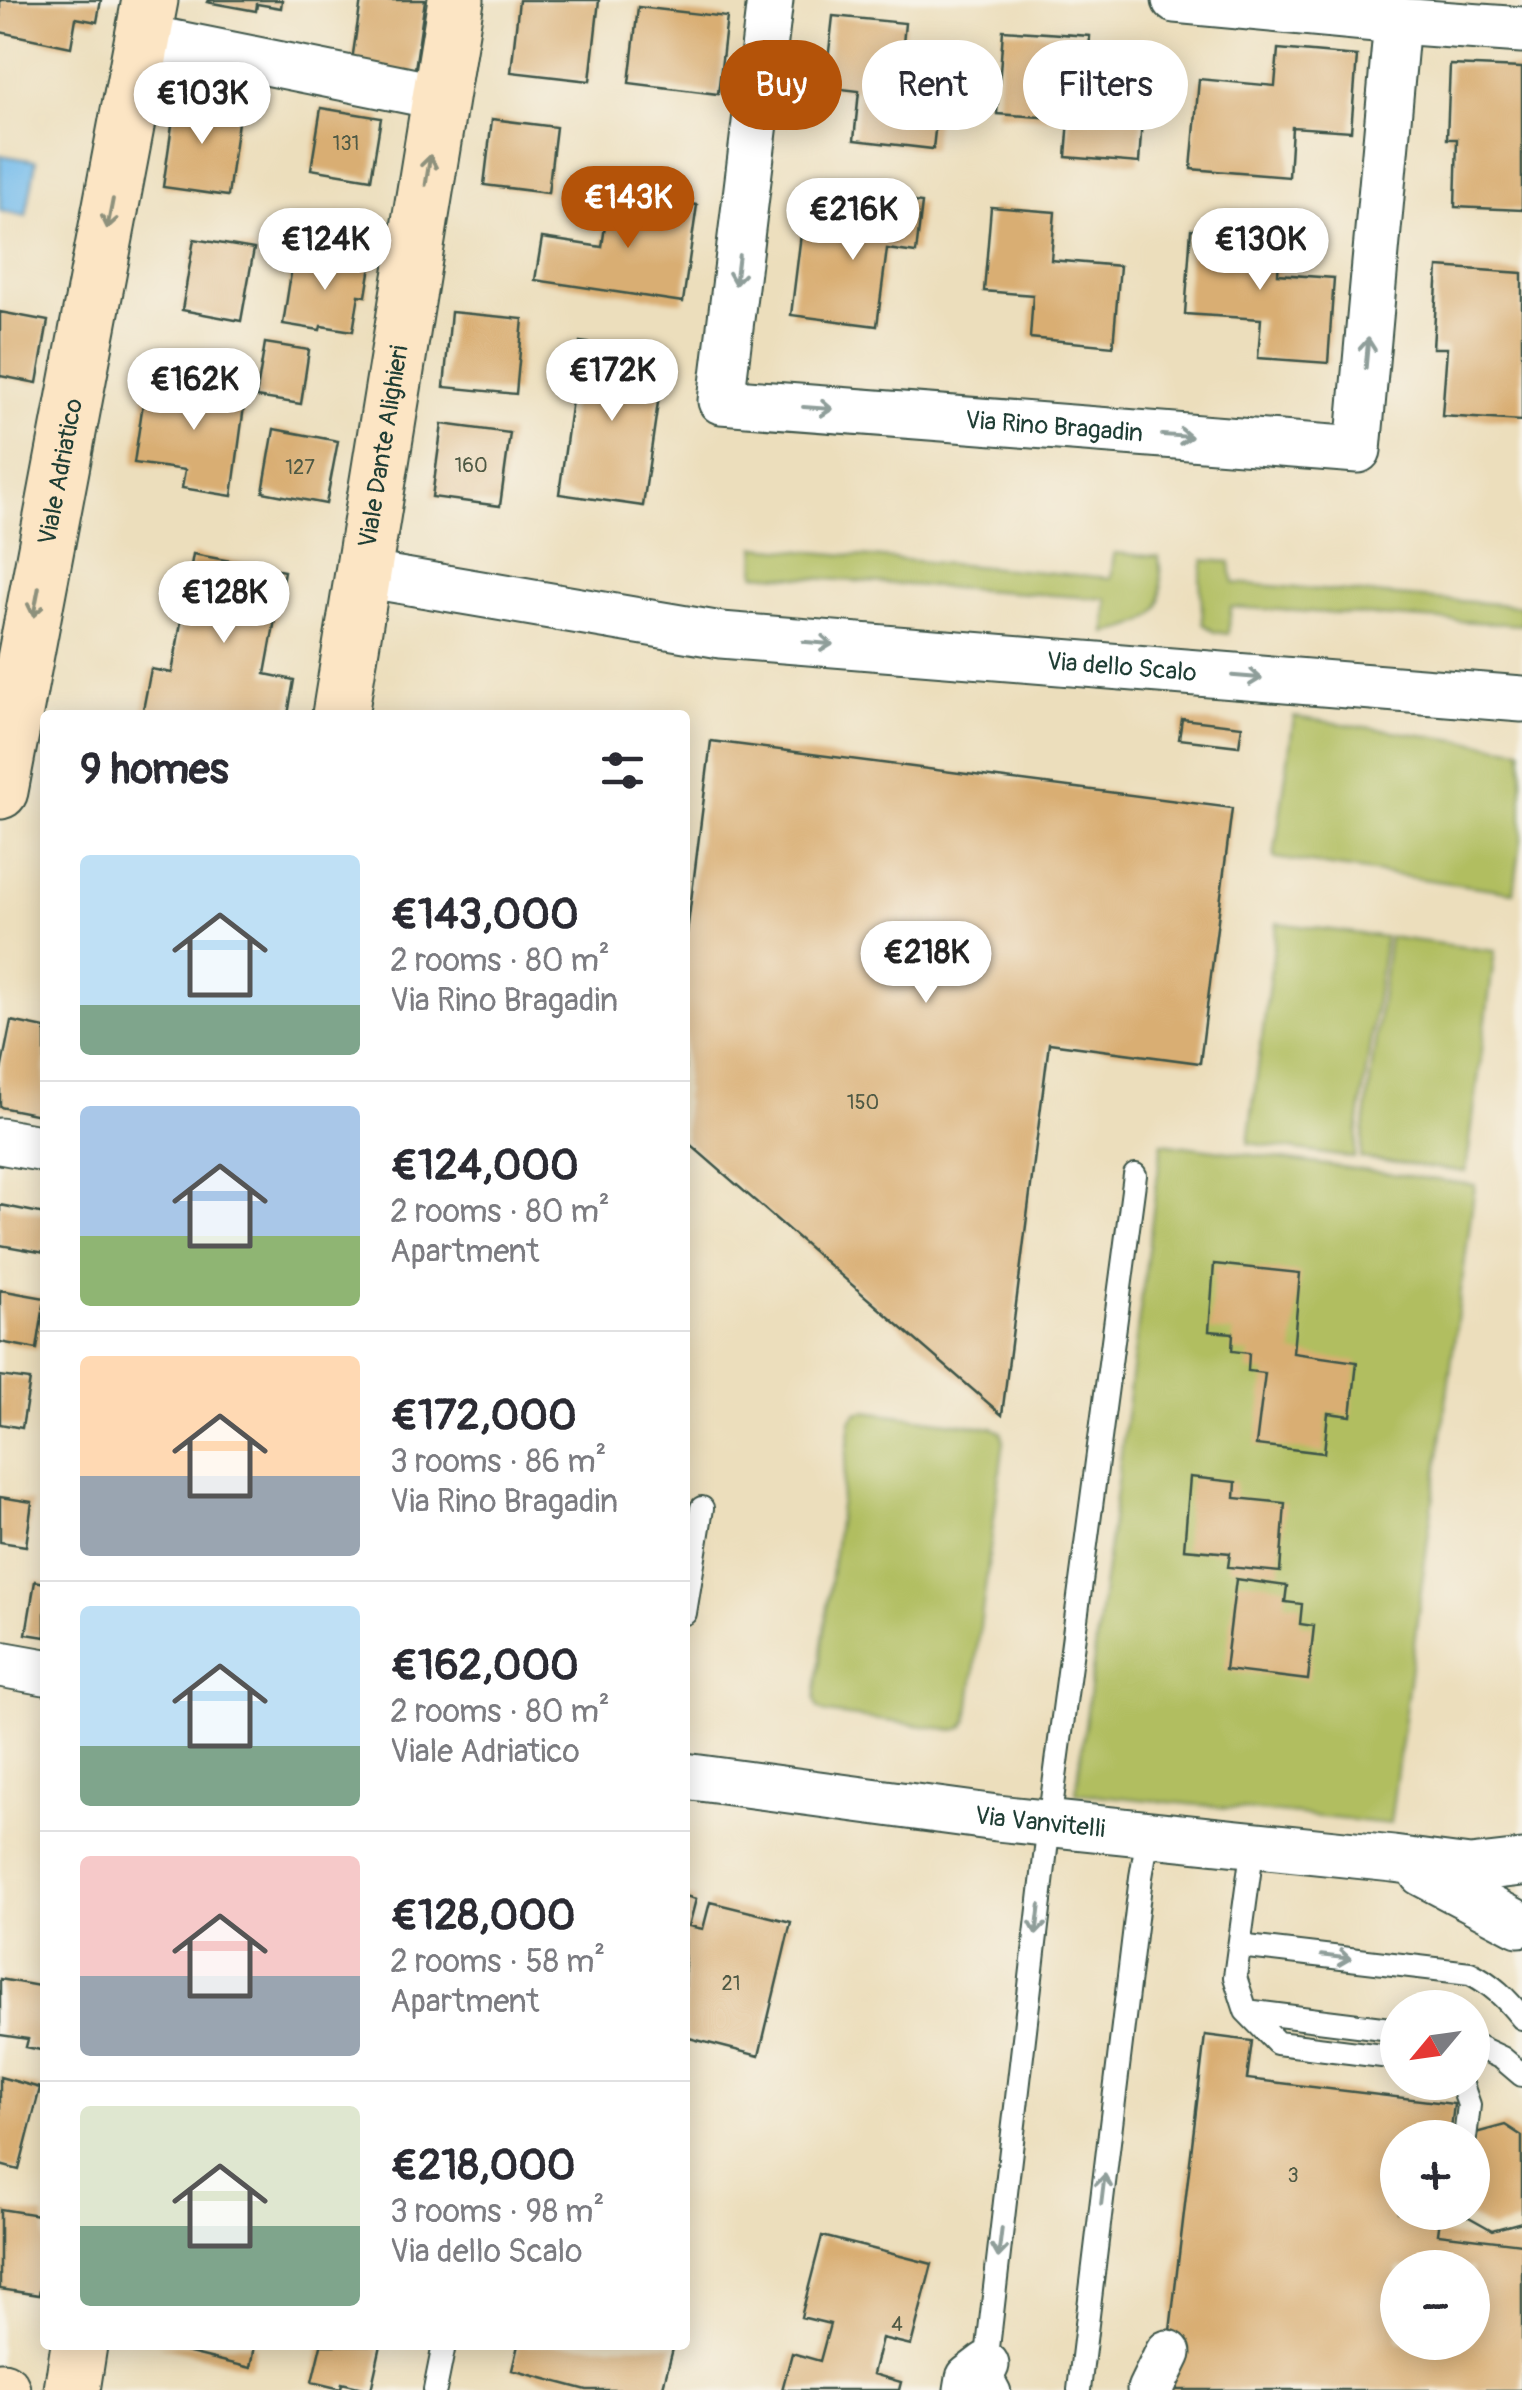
<!DOCTYPE html>
<meta charset="utf-8">
<style>
body{margin:0;font-family:Pangolin,sans-serif;background:#f7f7f7;color:#2b2b33;height:100vh;display:flex;flex-direction:column;font-size:38px;white-space:nowrap}
*{box-sizing:border-box;margin:0}
p{font-size:32px;color:#7c7c81}
.icon{flex:none;width:55px;height:55px;fill:none;stroke:currentColor;stroke-width:2;stroke-linecap:round;stroke-linejoin:round}
.map{position:relative;flex:1;overflow:hidden}
.sheet{position:absolute;left:40px;top:710px;width:650px;height:1640px;display:flex;flex-direction:column;background:#fff;border-radius:10px;box-shadow:0 5px 25px #0003}
.sheet>*{flex:none}
.guide{position:absolute;left:720px;top:40px;width:650px;height:90px;display:flex;gap:20px}
.needle{width:65px;rotate:241deg}
.controls{position:absolute;left:1380px;top:1990px;display:grid;gap:20px}
.controls a{display:grid;place-items:center;width:110px;height:110px;border-radius:50%;background:#fff;box-shadow:0 5px 25px #0003;font-size:50px}
.price{position:absolute;translate:-50% -85px;padding:0 22px;border-radius:35px;background:#fff;color:#222;font-size:32px;line-height:65px;filter:drop-shadow(0 2px 5px #0008)}
.price::after{content:'';position:absolute;left:50%;top:60px;width:30px;height:22px;margin-left:-15px;background:inherit;clip-path:polygon(0 0,100% 0,50% 100%)}
.price.current{background:#b45309;color:#fff}
ul{padding:0;list-style:none}
li{display:flex;align-items:center;gap:30px;height:250px;padding:0 40px}
li+li{border-top:2px solid #e1e1e2}
li span{display:grid;place-items:center;flex:none;width:280px;height:200px;border-radius:10px;color:#555}
li>.icon{margin-inline-start:auto}
span .icon{width:120px;height:120px;fill:#fffc;stroke-width:1}
li b{font-size:42px}
h2{display:flex;justify-content:space-between;align-items:center;height:120px;padding:0 40px;font-size:42px}
.tag{padding:0 35px;border-radius:45px;background:#fff;box-shadow:0 5px 25px #0003;font-size:35px;line-height:90px}
.tag.current{background:#b45309;color:#fff}
.map>svg:first-child{display:block}
.green{fill:#b1be60;stroke:#687e4a;stroke-width:2.5}
.water{fill:#74bcec;stroke:#4a7c90;stroke-width:2.5}
.building{fill:#d9ae73;fill-rule:evenodd}
.lines{fill:none;stroke-linecap:round;stroke-linejoin:round}
.lane-casing{stroke:#3e5548;stroke-width:26}
.street-casing{stroke:#3e5548;stroke-width:49}
.secondary-casing{stroke:#3e5548;stroke-width:59}
.lane{stroke:#fff;stroke-width:22}
.street{stroke:#fff;stroke-width:45}
.secondary{stroke:#fce5c4;stroke-width:55}
.oneway{stroke:#8e917c}
.oneway2{stroke:#8f9e9a}
.labels{text-anchor:middle;dominant-baseline:central;stroke-width:10;stroke-linejoin:round;paint-order:stroke}
.number-label{font-size:20px;fill:#4e5944}
.street-label{font-size:25px;fill:#1f3d34;stroke:#f7f3e8}
</style>
<div class="map">
<svg width="1522" height="2390" viewBox="0 0 1522 2390">
<rect width="100%" height="100%" fill="#f7f3e8"/>
<filter id="ink" filterUnits="userSpaceOnUse"><feTurbulence type="fractalNoise" baseFrequency=".01" numOctaves="2"/><feDisplacementMap in="SourceGraphic" scale="20" xChannelSelector="R" yChannelSelector="G"/><feConvolveMatrix kernelMatrix="1 2 1 2 8 2 1 2 1" color-interpolation-filters="sRGB"/></filter>
<filter id="wash" filterUnits="userSpaceOnUse"><feTurbulence type="fractalNoise" baseFrequency=".0048" numOctaves="4" result="noise"/><feDisplacementMap in="SourceGraphic" scale="40" xChannelSelector="R" yChannelSelector="G"/><feGaussianBlur stdDeviation="2.25" result="paint"/><feColorMatrix in="noise" values="0 0 0 0 0 0 0 0 0 0 0 0 0 0 0 0 0 1.4 0 .05"/><feComposite in="paint" operator="in"/></filter>
<g filter="url(#wash)">
<rect width="100%" height="100%" fill="#ecdebc"/>
<path class="green" d="M756 547 1111 578 1114 553 1159 557C1160 571 1164 594 1158 608 1149 625 1122 630 1106 633L1107 599 755 574Z
M1204 560 1230 562 1234 583 1522 606V625L1231 607 1228 634 1215 632 1203 624 1200 579Z
M1294 717 1522 749V834L1514 892 1274 858Z
M1277 923 1385 937 1354 1158 1248 1143Z
M1389 937 1495 951 1466 1172 1360 1158Z
M1162 1143 1475 1185 1390 1824 1076 1793Z
M865 1411 993 1428 1001 1432 1004 1441 968 1720 963 1728 954 1730 826 1713 818 1708 815 1699 851 1421 856 1413Z"/>
<path class="water" d="M0 155 36 161 26 216 0 211Z"/>
<g id="blocks">
<path class="building" d="M0 0H101L97 22 76 18 71 47 0 32Z
M208 0H282L281 8 257 4 256 11 207 2Z
M361 0H425L413 83 350 74Z
M519 0H599L590 81 511 72Z
M638 7 727 17 718 94 629 83Z
M833 16 905 23 902 54 943 58 933 149 854 140 859 91 825 87Z
M1003 30 1090 36 1088 72 1145 76 1139 163 1066 157 1069 119 997 114Z
M1278 49 1357 56 1351 131 1292 127 1289 177 1191 169 1199 79 1275 86Z
M1450 65 1522 68V210L1455 207 1457 139H1447Z
M176 98 240 107 228 196 163 187Z
M321 108 381 118 371 179 311 169Z
M492 119 556 127 548 193 484 185Z
M610 191 697 205 683 302 535 280 542 238 602 247Z
M868 196 922 203 916 253 887 249 877 326 791 315 802 226 863 234Z
M991 207 1055 212 1051 260 1120 266 1113 346 1030 338 1033 295 984 291Z
M1191 229 1281 235 1278 274 1334 278 1328 363 1258 358 1261 319 1185 314Z
M194 239 254 249 241 321 182 310Z
M294 254 371 266 366 296 359 295 353 331 321 326 320 330 283 324Z
M1438 267 1522 273V421L1442 416 1447 348H1433Z
M0 312 48 321 37 383 0 376Z
M451 312 523 319 516 394 444 387Z
M580 342 665 354 643 506 559 494Z
M265 343 309 350 301 404 256 397Z
M204 377 247 384 232 496 182 488 185 470 134 463 146 383 201 392Z
M442 424 510 433 500 506 432 497Z
M274 429 338 441 326 504 263 492Z
M193 554 284 571 265 674 294 680 288 715H142L151 669 172 673Z
M1182 719 1242 726 1239 746 1179 739Z
M711 741 1232 808 1200 1063 1049 1043 1002 1415 685 1140V949Z
M11 1021 45 1028V1116L0 1107V1076Z
M0 1205 45 1214V1253L0 1245Z
M1214 1264 1300 1273 1293 1353 1357 1362 1351 1416 1328 1413 1324 1453 1256 1445 1265 1373 1248 1371 1249 1353 1232 1351 1233 1333 1209 1331Z
M0 1290 45 1298 37 1349 0 1342Z
M0 1376 30 1380 22 1428 0 1424Z
M1190 1477 1236 1482 1235 1498 1285 1503 1280 1572 1228 1567 1230 1553 1184 1549Z
M0 1497 32 1502 26 1546 0 1542Z
M1236 1579 1287 1586 1285 1602 1302 1604 1300 1624 1314 1626 1308 1680 1225 1670Z
M35 1581 45 1583V1637L26 1634Z
M685 1896 696 1899 689 1926 703 1929 710 1902 791 1922 759 2056 685 2037Z
M0 1979 45 1987V2051L26 2047 28 2039 0 2035Z
M1205 2035 1252 2041 1247 2079 1454 2104 1450 2138H1398V2212H1441L1438 2234 1522 2244V2390H1163ZM1398 2268H1472V2342H1398Z
M0 2077 40 2088 19 2170 0 2165Z
M1505 2125 1522 2136V2222L1492 2230 1460 2212H1472V2134Z
M0 2209 45 2216V2258L39 2295 0 2289Z
M822 2236 932 2264 911 2345 882 2338 873 2374 901 2382 899 2390H782L792 2353 820 2361 830 2324 801 2317Z
M157 2345H255L251 2368Z
M321 2345H381L371 2390 342 2383 341 2389 312 2382Z
M518 2345H674L662 2390H587L512 2370Z"/>
</g>
</g>
<g filter="url(#ink)">
<use href="#blocks" fill-opacity="0" stroke="#3e5548" stroke-width="2.5"/>
<g class="lines">
<defs>
<path id="lane" d="M685 1613 702 1508
M1253 1844 1235 1977 1246 2011 1277 2043 1398 2058
M1239 1946 1470 1973C1492 1984 1507 1999 1522 2018
M1246 2011 1398 2030
M1472 2044 1502 2058 1522 2075
M1461 2082 1469 2105 1465 2138
M435 2390 444 2345
M999 2390 986 2365 1049 1823 1135 1175
M1079 2390 1141 1877 1148 1835"/>
<g id="street">
<path id="s1" d="M770 0 721 401 1358 450 1397 21"/>
<path d="M1175 0 1397 21 1522 30"/>
<path d="M143 37 440 97"/>
<path id="s2" d="M363 574 721 635 1522 699"/>
<path d="M0 1141 45 1149"/>
<path d="M0 1664 45 1672"/>
<path id="s3" d="M685 1776 997 1818 1393 1859 1470 1869 1522 1863"/>
<path d="M1422 1873 1519 1924"/>
<path d="M967 2390 969 2378 986 2365"/>
<path d="M1150 2390 1168 2353"/>
</g>
<g id="secondary">
<path id="s4" d="M340 715 456 0"/>
<path id="s5" d="M0 791 150 0"/>
<path d="M0 2390H2"/>
<path d="M72 2390 79 2345"/>
</g>
</defs>
<use href="#lane" class="lane-casing"/>
<use href="#street" class="street-casing"/>
<use href="#secondary" class="secondary-casing"/>
<use href="#lane" class="lane"/>
<use href="#street" class="street"/>
<use href="#secondary" class="secondary"/>
</g>
<defs><path id="oneway-shaft" d="M-6 0H5M1.5-3L5.5 0L1.5 3" fill="none" stroke-width="1.6" stroke-linecap="round" stroke-linejoin="round" transform="scale(2.5)"/></defs>
<g class="oneway">
<use href="#oneway-shaft" transform="translate(428 170) rotate(-81)"/>
<use href="#oneway-shaft" transform="translate(110 214) rotate(101)"/>
<use href="#oneway-shaft" transform="translate(36 602) rotate(101)"/>
</g>
<g class="oneway2">
<use href="#oneway-shaft" transform="translate(737 270) rotate(97)"/>
<use href="#oneway-shaft" transform="translate(1367 353) rotate(-85)"/>
<use href="#oneway-shaft" transform="translate(818 408) rotate(4)"/>
<use href="#oneway-shaft" transform="translate(1177 436) rotate(4)"/>
<use href="#oneway-shaft" transform="translate(818 643) rotate(5)"/>
<use href="#oneway-shaft" transform="translate(1247 677) rotate(5)"/>
<use href="#oneway-shaft" transform="translate(1038 1920) rotate(97)"/>
<use href="#oneway-shaft" transform="translate(1336 1957) rotate(7)"/>
<use href="#oneway-shaft" transform="translate(1103 2189) rotate(-83)"/>
<use href="#oneway-shaft" transform="translate(1000 2243) rotate(97)"/>
</g>
</g>
<g class="labels">
<g class="number-label">
<text x="346" y="143">131</text>
<text x="471" y="465">160</text>
<text x="300" y="467">127</text>
<text x="863" y="1102">150</text>
<text x="731" y="1983">21</text>
<text x="1293" y="2175">3</text>
<text x="897" y="2324">4</text>
</g>
<g class="street-label">
<text stroke="none"><textPath href="#s1" startOffset="738">Via Rino Bragadin</textPath></text>
<text stroke="none"><textPath href="#s4" startOffset="272">Viale Dante Alighieri</textPath></text>
<text stroke="none"><textPath href="#s5" startOffset="325">Viale Adriatico</textPath></text>
<text stroke="none"><textPath href="#s2" startOffset="765">Via dello Scalo</textPath></text>
<text stroke="none"><textPath href="#s3" startOffset="358">Via Vanvitelli</textPath></text>
</g>
</g>
</svg>
<div class="controls">
<a><svg class="needle" viewBox="-14 -14 28 28"><path d="M0-13l5 13h-10z" fill="#e53935"/><path d="M0 13l5-13h-10z" fill="#7c7c81"/></svg></a>
<a>+</a>
<a>−</a>
</div>
<b class="price" style="left:202px;top:147px">€103K</b>
<b class="price current" style="left:628px;top:251px">€143K</b>
<b class="price" style="left:853px;top:263px">€216K</b>
<b class="price" style="left:325px;top:293px">€124K</b>
<b class="price" style="left:1260px;top:293px">€130K</b>
<b class="price" style="left:612px;top:424px">€172K</b>
<b class="price" style="left:194px;top:433px">€162K</b>
<b class="price" style="left:224px;top:646px">€128K</b>
<b class="price" style="left:926px;top:1006px">€218K</b>
<div class="guide">
<a class="tag current">Buy</a>
<a class="tag">Rent</a>
<a class="tag">Filters</a>
</div>
<section class="sheet">
<h2>9 homes<svg class="icon" aria-label="filters" viewBox="0 0 24 24"><path d="M4 7h16M4 17h16"/><circle cx="9" cy="7" r="2"/><circle cx="15" cy="17" r="2"/></svg></h2>
<ul>
<li><span style="background:linear-gradient(#bfe0f5 75%,#7fa58c 0)"><svg class="icon" aria-label="home" viewBox="0 0 24 24"><path d="M3 11l9-7 9 7M6 9v11h12V9"/></svg></span><div><b>€143,000</b><p>2 rooms · 80 m²</p><p>Via Rino Bragadin</p></div></li>
<li><span style="background:linear-gradient(#a9c7e8 65%,#8fb573 0)"><svg class="icon" aria-label="home" viewBox="0 0 24 24"><path d="M3 11l9-7 9 7M6 9v11h12V9"/></svg></span><div><b>€124,000</b><p>2 rooms · 80 m²</p><p>Apartment</p></div></li>
<li><span style="background:linear-gradient(#ffd9b3 60%,#9aa5b1 0)"><svg class="icon" aria-label="home" viewBox="0 0 24 24"><path d="M3 11l9-7 9 7M6 9v11h12V9"/></svg></span><div><b>€172,000</b><p>3 rooms · 86 m²</p><p>Via Rino Bragadin</p></div></li>
<li><span style="background:linear-gradient(#bfe0f5 70%,#7fa58c 0)"><svg class="icon" aria-label="home" viewBox="0 0 24 24"><path d="M3 11l9-7 9 7M6 9v11h12V9"/></svg></span><div><b>€162,000</b><p>2 rooms · 80 m²</p><p>Viale Adriatico</p></div></li>
<li><span style="background:linear-gradient(#f6c9c9 60%,#9aa5b1 0)"><svg class="icon" aria-label="home" viewBox="0 0 24 24"><path d="M3 11l9-7 9 7M6 9v11h12V9"/></svg></span><div><b>€128,000</b><p>2 rooms · 58 m²</p><p>Apartment</p></div></li>
<li><span style="background:linear-gradient(#dfe7d0 60%,#7fa58c 0)"><svg class="icon" aria-label="home" viewBox="0 0 24 24"><path d="M3 11l9-7 9 7M6 9v11h12V9"/></svg></span><div><b>€218,000</b><p>3 rooms · 98 m²</p><p>Via dello Scalo</p></div></li>
</ul>
</section>
</div>
